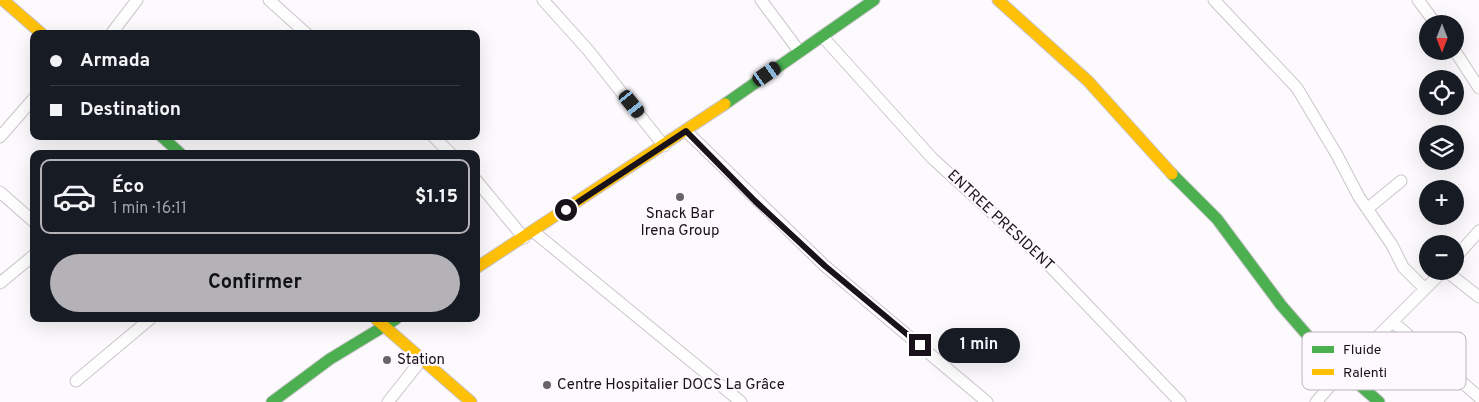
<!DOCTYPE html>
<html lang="fr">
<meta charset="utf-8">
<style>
body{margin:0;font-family:Overpass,sans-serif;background:#242831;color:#f1f3f6;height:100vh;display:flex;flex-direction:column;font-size:19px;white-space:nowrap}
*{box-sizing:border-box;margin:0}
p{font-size:16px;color:#9ea1a6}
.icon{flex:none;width:28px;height:28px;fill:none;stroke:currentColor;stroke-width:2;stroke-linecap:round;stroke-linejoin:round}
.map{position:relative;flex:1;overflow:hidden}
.sheet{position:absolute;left:30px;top:150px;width:450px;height:172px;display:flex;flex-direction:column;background:#171b24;border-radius:10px;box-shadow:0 5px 20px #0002}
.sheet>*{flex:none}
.banner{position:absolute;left:30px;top:30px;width:450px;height:110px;border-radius:10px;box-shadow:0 5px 20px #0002;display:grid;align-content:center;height:110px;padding:0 20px;background:#171b24}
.needle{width:32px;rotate:180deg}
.buttons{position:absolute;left:1419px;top:15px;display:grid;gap:10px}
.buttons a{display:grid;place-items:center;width:45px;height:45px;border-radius:50%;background:#171b24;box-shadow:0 5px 20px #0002;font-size:25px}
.end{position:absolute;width:22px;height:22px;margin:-11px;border:6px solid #1a121a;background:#fff;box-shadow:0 0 0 2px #fff}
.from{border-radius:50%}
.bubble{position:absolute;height:35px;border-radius:18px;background:#171b24;box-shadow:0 5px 20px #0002;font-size:16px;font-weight:700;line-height:35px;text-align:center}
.car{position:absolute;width:15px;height:30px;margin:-15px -8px;border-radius:6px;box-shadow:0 0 4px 1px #0007;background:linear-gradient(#222 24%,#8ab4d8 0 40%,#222 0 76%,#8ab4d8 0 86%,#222 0)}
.banner b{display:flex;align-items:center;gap:18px;height:48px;font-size:19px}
.banner b+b{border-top:1px solid #363941}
.banner i{width:12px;height:12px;background:#f1f3f6}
ul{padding:9px 0 0;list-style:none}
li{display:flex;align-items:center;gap:15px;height:75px;margin:0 10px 8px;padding:0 10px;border:2px solid transparent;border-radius:10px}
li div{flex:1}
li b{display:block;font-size:19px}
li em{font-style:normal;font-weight:700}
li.selected{border-color:#b4b2b7}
li>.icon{width:45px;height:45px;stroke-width:1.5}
.cta{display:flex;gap:10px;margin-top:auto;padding:10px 20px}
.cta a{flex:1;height:58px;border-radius:30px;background:#b4b2b7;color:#111;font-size:20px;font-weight:700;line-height:58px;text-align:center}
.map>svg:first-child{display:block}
</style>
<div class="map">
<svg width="1479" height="402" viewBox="0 0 1479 402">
<rect width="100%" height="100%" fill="#fdfafd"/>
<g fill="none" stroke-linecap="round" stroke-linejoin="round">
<defs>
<path id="street" d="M 269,0 L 307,34
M 543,0 L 588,50 L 664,146
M 761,0 L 799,51
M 1214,0 L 1297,88 L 1337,155 L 1359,197 L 1392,245 L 1403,267 L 1425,289
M 1418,0 L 1436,24
M 111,34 L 137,0
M 822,36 L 932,158 L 1045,261 L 1180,402
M 1455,51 L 1479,88
M 686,131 L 825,266 L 987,402
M 433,136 L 451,154
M 0,137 L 34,98
M 476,180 L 524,238
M 0,192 L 34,222
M 1367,209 L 1401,181
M 534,232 L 741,402
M 1455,258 L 1479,231
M 1446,271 L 1479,297
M 0,283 L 34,255
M 1393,322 L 1479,397
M 76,381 L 150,319
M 388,402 L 422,359
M 1316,402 L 1343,371 L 1443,271"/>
<path id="fast" d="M 725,104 L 874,0
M 161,136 L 181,154
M 1172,174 L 1217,219 L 1281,305 L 1321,351 L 1379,402
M 272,402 L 330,359 L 396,319"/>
<path id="slow" d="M 3,0 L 42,34
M 998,0 L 1088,81 L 1172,174
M 476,268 L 725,104
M 376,319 L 471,402"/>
</defs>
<!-- street casing -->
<use href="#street" stroke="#cac5cb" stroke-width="13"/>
<!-- fast casing -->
<use href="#fast" stroke="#cac5cb" stroke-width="13"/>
<!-- slow casing -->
<use href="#slow" stroke="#cac5cb" stroke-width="13"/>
<!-- street -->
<use href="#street" stroke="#fffeff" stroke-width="11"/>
<!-- fast -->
<use href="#fast" stroke="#4caf50" stroke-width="11"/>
<!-- slow -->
<use href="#slow" stroke="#ffc107" stroke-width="11"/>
</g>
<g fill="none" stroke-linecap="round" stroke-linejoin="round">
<!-- route -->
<path stroke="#1a121a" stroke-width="6" d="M 566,210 L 686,131 L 755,201 L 825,266 L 920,345"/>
</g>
<!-- markers -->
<g fill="#696369" stroke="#fef9fe" stroke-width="2">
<circle cx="680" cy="197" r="5"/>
<circle cx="387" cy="360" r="5"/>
<circle cx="547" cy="385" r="5"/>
</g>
<g text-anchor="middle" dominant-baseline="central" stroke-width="4.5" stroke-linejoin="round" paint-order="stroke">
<!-- poi labels -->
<g font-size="15" fill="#1a121a" stroke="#fef9fe" text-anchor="start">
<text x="680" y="214" text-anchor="middle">Snack Bar<tspan x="680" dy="17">Irena Group</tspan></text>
<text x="397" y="360">Station</text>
<text x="557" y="385">Centre Hospitalier DOCS La Grâce</text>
</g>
<!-- street labels -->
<g font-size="15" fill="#1a121a" stroke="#fef9fe">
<text transform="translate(1000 221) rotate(43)">ENTREE PRESIDENT</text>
</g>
</g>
<!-- legend -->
<rect x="1302" y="332" width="164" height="58" rx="8" fill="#fef9fe" stroke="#bab4ba" stroke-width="1"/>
<rect x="1312" y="346" width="22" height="7" fill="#4caf50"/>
<rect x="1312" y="369" width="22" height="6" fill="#ffc107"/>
<g font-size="14" fill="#1a121a">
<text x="1343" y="354">Fluide</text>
<text x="1343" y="377">Ralenti</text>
</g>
</svg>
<div class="buttons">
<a><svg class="needle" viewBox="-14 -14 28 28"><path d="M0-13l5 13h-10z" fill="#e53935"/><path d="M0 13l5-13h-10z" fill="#9ea1a6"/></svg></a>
<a><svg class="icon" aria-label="locate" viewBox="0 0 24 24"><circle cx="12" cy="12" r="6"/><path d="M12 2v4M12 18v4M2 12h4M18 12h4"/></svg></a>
<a><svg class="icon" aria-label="layers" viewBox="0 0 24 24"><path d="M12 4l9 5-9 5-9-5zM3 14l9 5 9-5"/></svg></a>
<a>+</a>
<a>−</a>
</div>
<i class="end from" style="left:566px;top:210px"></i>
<i class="end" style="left:920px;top:345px"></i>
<div class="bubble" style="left:938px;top:328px;width:82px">1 min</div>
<i class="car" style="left:767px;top:74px;rotate:55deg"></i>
<i class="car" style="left:632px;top:104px;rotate:141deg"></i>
<div class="banner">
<b><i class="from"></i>Armada</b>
<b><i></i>Destination</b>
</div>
<section class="sheet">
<ul>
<li class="selected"><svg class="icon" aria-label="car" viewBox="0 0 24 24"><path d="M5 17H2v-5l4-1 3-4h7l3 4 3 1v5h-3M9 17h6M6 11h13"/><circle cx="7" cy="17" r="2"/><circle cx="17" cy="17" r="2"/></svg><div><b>Éco</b><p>1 min · 16:11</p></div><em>$1.15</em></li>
</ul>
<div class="cta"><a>Confirmer</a></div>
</section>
</div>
